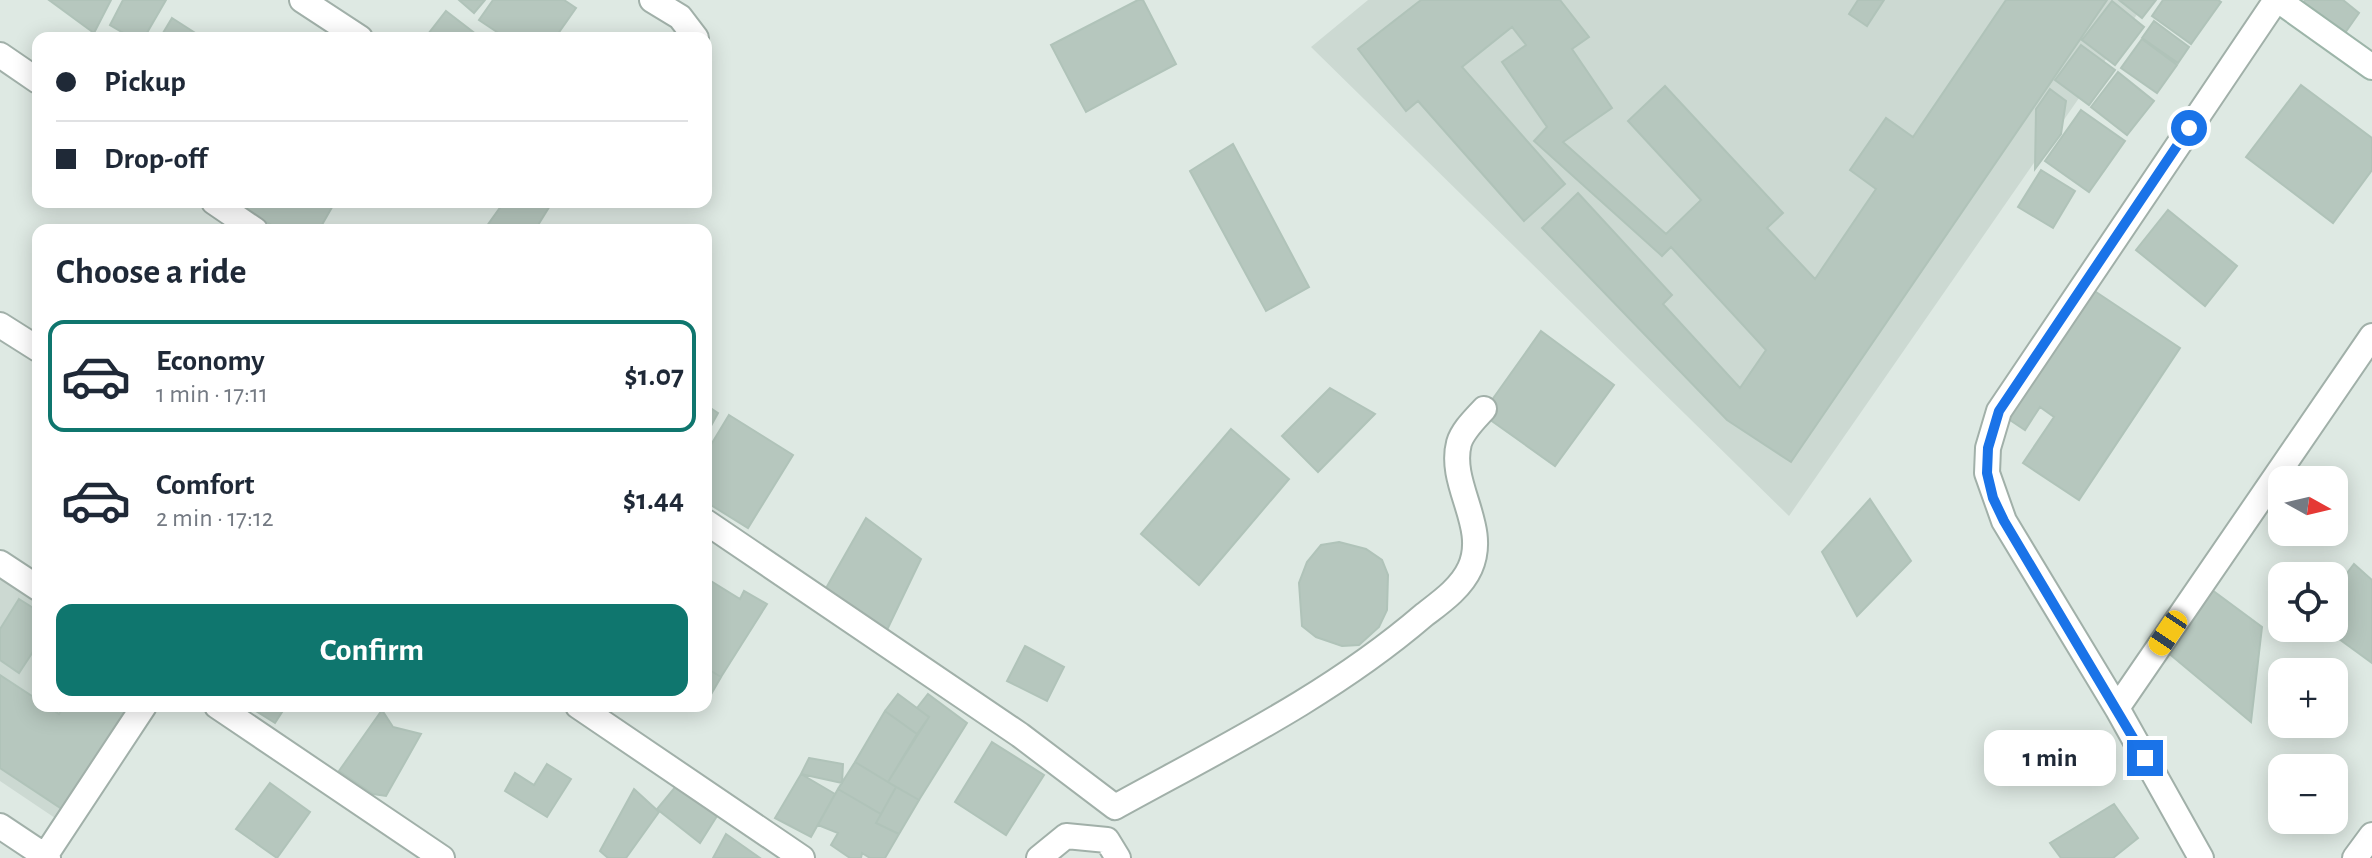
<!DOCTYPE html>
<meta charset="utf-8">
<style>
body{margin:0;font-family:"Alegreya Sans",sans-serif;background:#f2f2f3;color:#1f2937;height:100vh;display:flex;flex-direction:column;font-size:30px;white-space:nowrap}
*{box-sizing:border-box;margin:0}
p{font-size:26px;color:#747a83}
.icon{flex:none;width:44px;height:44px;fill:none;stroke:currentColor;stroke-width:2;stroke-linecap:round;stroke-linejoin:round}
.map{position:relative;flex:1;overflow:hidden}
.side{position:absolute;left:32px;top:224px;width:680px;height:488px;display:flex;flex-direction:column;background:#fff;border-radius:16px;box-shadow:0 4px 20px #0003}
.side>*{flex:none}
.banner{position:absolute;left:32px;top:32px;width:680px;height:176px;border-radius:16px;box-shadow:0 4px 20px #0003;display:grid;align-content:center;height:176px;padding:0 24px;background:#fff}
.needle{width:52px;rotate:98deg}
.buttons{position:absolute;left:2268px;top:466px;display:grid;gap:16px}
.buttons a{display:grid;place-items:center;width:80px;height:80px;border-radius:16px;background:#fff;box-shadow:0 4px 20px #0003;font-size:40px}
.end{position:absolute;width:36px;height:36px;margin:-18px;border:10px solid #1a73e8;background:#fff;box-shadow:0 0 0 4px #fff}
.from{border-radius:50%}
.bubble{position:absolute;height:56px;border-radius:16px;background:#fff;box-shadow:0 4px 20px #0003;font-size:26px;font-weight:600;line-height:56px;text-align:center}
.car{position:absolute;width:24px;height:48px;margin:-24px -12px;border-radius:10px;box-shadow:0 0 6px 2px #0007;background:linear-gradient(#f5c518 24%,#345 0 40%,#f5c518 0 76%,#345 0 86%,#f5c518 0)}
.banner b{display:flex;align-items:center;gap:28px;height:76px;font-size:30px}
.banner b+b{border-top:2px solid #e0e1e3}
.banner i{width:20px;height:20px;background:#1f2937}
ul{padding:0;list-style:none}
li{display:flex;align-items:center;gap:24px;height:112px;margin:0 16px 12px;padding:0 8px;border:4px solid transparent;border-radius:16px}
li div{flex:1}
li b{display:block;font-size:30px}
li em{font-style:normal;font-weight:600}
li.current{border-color:#0f766e}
li>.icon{width:72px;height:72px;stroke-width:1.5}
h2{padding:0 24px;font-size:36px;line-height:96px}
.button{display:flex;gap:16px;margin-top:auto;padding:16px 24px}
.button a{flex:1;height:92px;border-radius:16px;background:#0f766e;color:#fff;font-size:32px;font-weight:600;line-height:92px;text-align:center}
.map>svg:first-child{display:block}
</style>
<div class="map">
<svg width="2372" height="858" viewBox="0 0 2372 858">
<rect width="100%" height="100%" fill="#dee9e3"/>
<!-- built -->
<path fill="#ccd9d2" d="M 1368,0 L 2147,0 L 1789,516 L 1311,47 Z
M 0,576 L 38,600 L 38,706 L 136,706 L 58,820 L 0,781 Z"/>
<!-- building -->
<path fill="#b6c7be" stroke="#b0c3b9" stroke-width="2" d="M 49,0 L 111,0 L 94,33 Z
M 123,0 L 166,0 L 144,38 L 132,38 L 110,25 Z
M 459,0 L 485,0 L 474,13 Z
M 493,0 L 564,0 L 576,8 L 555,38 L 506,38 L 479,20 Z
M 1138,0 L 1143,0 L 1176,64 L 1086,112 L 1051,45 Z
M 1421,0 L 1560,0 L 1589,37 L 1572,49 L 1612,108 L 1563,142 L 1666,234 L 1701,200 L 1628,121 L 1665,86 L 1783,213 L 1767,228 L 1815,279 L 1876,189 L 1850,170 L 1886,118 L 1913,137 L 2006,0 L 2107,0 L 1791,462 L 1727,420 L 1542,228 L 1578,193 L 1672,295 L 1663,304 L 1740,388 L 1766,350 L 1671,247 L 1662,256 L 1534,141 L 1547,127 L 1502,62 L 1526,45 L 1512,27 L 1462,67 L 1565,184 L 1524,221 L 1418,101 L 1406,111 L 1358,49 Z
M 1858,0 L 1884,0 L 1867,26 L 1849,14 Z
M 2119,0 L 2156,0 L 2142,18 Z
M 2163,0 L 2218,0 L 2221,2 L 2191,44 L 2152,16 Z
M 2305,0 L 2343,0 L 2359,13 L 2340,40 L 2299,9 Z
M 2112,1 L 2144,27 L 2115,65 L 2082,40 Z
M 446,11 L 481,38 L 425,38 Z
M 172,18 L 203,38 L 160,38 Z
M 2154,21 L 2189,47 L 2178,63 L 2142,38 Z
M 2142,39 L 2177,65 L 2157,93 L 2121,68 Z
M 2081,45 L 2115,70 L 2089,105 L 2055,80 Z
M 2118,72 L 2154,101 L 2127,135 L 2091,107 Z
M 2301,85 L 2372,138 L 2372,170 L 2333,223 L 2246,157 Z
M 2050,89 L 2066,101 L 2061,134 L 2035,169 L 2036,109 Z
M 2081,110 L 2125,141 L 2089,192 L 2045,161 Z
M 1233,144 L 1309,287 L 1266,311 L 1190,171 Z
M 2041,170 L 2075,191 L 2053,228 L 2018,207 Z
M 250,202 L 335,202 L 319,230 L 281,230 L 246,211 Z
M 504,202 L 548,202 L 551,204 L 535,230 L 484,230 Z
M 2168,210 L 2237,266 L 2205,306 L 2136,250 Z
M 2090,288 L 2180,348 L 2079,500 L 2023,463 L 2054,417 L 2040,407 L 2025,430 L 2004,416 Z
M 1541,331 L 1614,385 L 1555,466 L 1482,414 Z
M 1330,388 L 1375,414 L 1318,472 L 1282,436 Z
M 706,405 L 718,413 L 706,435 Z
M 729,415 L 793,455 L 748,528 L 706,502 L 706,453 Z
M 1231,429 L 1289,479 L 1199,585 L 1141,534 Z
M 1870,499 L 1911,561 L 1857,616 L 1822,552 Z
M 866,518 L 921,559 L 886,632 L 825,590 Z
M 1339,542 L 1366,549 L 1382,560 L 1388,575 L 1387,610 L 1379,627 L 1359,645 L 1342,646 L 1316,637 L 1302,626 L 1299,583 L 1307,562 L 1321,545 Z
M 2354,564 L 2372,580 L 2372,663 L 2324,628 L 2334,628 L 2334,590 Z
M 706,578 L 740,599 L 744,591 L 767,604 L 721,677 L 706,668 Z
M 2208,587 L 2262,627 L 2251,722 L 2166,651 Z
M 19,599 L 38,611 L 38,644 L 19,673 L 0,660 L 0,629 Z
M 1025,646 L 1064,667 L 1047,701 L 1007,681 Z
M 706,668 L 721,677 L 706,703 Z
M 0,675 L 38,700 L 38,706 L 47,706 L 59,714 L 64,706 L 130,706 L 62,809 L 0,768 Z
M 898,694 L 929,717 L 917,734 L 885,711 Z
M 928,694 L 967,723 L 919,800 L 888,782 L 929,717 L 917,708 Z
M 248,706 L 286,706 L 275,723 Z
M 382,710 L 393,727 L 421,734 L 386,796 L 373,794 L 339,771 Z
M 885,711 L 917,734 L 888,782 L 855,762 Z
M 992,742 L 1044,775 L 1006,835 L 955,802 Z
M 809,758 L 843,764 L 842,783 L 801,774 Z
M 855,762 L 896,787 L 881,814 L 838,789 Z
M 547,764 L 571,779 L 547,817 L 505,791 L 515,773 L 534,785 Z
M 801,774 L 835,794 L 811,837 L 775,818 Z
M 270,783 L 310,812 L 277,858 L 236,829 Z
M 676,786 L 717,816 L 700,843 L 657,809 Z
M 896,787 L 919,800 L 899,834 L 876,823 Z
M 634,789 L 659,812 L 626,858 L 608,858 L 600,851 Z
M 838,789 L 881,814 L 876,823 L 899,834 L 885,858 L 870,858 L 862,853 L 861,858 L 850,858 L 831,845 L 838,833 L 818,825 Z
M 2114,804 L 2138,838 L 2113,858 L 2061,858 L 2050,843 Z
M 726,834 L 760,858 L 713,858 Z"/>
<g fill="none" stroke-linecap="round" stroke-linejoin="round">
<defs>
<path id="street" d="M 302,0 L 360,38
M 652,0 L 680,17 L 696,38
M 0,55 L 38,81
M 214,202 L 255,230
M 0,325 L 38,349
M 706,522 L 1020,735 L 1115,807 C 1222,748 1331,695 1424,615 C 1441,602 1461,588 1470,568 C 1489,526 1448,485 1459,443 C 1463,430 1475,419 1484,409
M 0,563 L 38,588
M 217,706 L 442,858
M 578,706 L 802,858
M 2117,708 L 2372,336
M 0,826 L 48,858
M 45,856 L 144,706
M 1039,858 L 1066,836 L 1107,840 L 1118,858
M 2201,858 L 2117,708 L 2004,521 L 1987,473 L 1988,448 L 1999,411 L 2276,0
M 2355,858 L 2372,835"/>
<path id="secondary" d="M 2278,0 L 2372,67"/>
</defs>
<!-- street casing -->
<use href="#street" stroke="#a1b0a9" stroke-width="28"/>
<!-- secondary casing -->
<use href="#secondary" stroke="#9db5a9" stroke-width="28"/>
<!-- street -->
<use href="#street" stroke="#fff" stroke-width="24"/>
<!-- secondary -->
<use href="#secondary" stroke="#fff" stroke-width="24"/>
</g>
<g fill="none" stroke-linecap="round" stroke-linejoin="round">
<!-- route -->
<path stroke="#1a73e8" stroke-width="10" d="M 2145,758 L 2004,521 L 1993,498 L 1987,473 L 1988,448 L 1999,411 L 2189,128"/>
</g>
</svg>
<div class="buttons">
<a><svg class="needle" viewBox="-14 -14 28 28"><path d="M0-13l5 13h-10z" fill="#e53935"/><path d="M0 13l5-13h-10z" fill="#747a83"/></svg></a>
<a><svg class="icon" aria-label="locate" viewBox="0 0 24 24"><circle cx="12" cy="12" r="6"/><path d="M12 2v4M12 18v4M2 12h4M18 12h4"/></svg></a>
<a>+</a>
<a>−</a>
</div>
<i class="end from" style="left:2189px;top:128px"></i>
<i class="end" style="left:2145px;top:758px"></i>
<div class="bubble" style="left:1984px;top:730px;width:132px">1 min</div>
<i class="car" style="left:2168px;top:633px;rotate:214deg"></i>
<div class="banner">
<b><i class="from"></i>Pickup</b>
<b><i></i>Drop-off</b>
</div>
<section class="side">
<h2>Choose a ride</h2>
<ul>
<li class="current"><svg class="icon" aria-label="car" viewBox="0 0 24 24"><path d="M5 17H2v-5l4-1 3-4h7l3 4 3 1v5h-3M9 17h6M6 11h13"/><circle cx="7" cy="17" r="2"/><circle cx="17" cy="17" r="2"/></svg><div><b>Economy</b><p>1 min · 17:11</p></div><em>$1.07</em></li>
<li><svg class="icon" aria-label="car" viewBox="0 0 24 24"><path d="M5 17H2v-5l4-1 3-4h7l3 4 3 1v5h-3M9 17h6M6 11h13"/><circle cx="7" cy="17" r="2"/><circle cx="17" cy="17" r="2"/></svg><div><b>Comfort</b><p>2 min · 17:12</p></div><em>$1.44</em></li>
</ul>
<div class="button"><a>Confirm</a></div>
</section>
</div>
